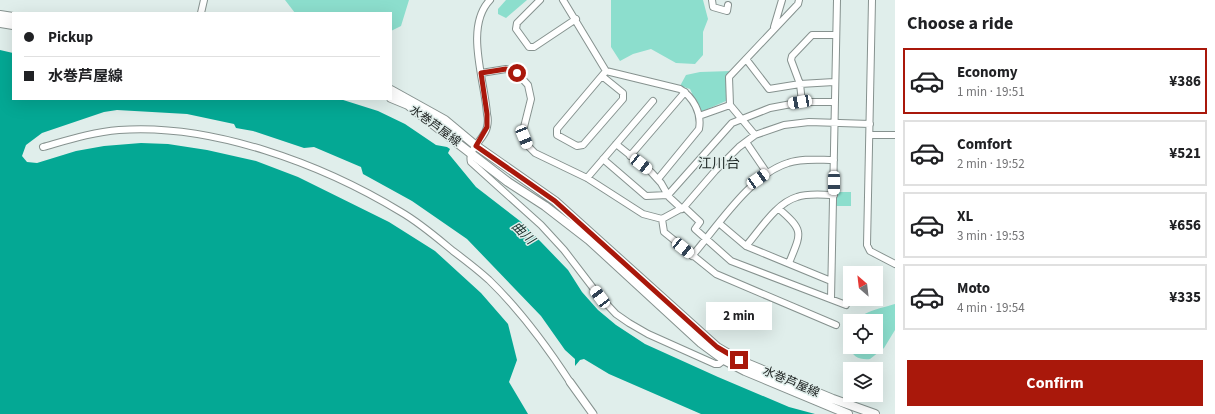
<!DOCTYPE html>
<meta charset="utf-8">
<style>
body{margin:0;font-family:"Source Sans 3","Noto Sans JP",sans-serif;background:#f6f6f6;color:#202124;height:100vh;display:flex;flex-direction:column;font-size:15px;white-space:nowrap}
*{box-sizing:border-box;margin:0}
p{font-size:13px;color:#757577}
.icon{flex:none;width:22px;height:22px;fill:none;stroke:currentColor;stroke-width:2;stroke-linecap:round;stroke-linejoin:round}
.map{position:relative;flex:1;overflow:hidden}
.details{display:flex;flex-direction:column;background:#fff;width:320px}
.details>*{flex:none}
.top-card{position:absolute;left:12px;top:12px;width:380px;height:88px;border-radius:0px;box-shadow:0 4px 16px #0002;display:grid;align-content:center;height:88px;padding:0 12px;background:#fff}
.needle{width:26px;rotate:332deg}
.buttons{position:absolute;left:843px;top:266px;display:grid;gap:8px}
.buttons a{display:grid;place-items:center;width:40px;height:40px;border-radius:0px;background:#fff;box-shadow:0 4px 16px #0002;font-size:20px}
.end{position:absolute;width:18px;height:18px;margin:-9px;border:5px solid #a9180b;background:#fff;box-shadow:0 0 0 2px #fff}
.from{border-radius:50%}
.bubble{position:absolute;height:28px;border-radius:0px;background:#fff;box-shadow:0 4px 16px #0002;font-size:13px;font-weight:700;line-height:28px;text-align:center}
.car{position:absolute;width:12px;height:24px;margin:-12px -6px;border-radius:5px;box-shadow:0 0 3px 1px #0007;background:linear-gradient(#fff 24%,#345 0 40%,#fff 0 76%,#345 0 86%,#fff 0)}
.top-card b{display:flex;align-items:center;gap:14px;height:38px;font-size:15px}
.top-card b+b{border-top:1px solid #e0e0e0}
.top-card i{width:10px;height:10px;background:#202124}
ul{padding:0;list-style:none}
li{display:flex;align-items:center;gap:12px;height:66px;margin:0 8px 6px;padding:0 4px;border:2px solid #e0e0e0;border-radius:0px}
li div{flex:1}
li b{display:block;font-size:15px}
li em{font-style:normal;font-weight:700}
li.on{border-color:#a9180b}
li>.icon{width:36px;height:36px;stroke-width:1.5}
h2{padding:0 12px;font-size:18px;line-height:48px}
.action{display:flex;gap:8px;margin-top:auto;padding:8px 12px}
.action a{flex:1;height:46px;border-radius:0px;background:#a9180b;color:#fff;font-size:16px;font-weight:700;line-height:46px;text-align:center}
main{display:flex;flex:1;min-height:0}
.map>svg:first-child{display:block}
</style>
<main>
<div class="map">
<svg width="895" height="414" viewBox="0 0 895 414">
<rect width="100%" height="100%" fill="#e0eeeb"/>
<!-- green -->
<path fill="#8cdecd" d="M 285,0 L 409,0 L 401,26 L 391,31 L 391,13 L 295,13 Z
M 506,0 L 527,0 L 506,18 L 498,14 L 498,9 Z
M 611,0 L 703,0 L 708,19 L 703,32 L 703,55 L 695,64 L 676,63 L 651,49 L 633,54 L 620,61 L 611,47 Z
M 731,71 L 727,76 L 726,101 L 703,111 L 700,111 L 690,89 L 680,86 L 686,75 L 700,72 Z
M 836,192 L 851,192 L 851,206 L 836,206 Z
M 895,304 L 895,330 L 884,348 L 870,359 C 860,360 852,357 850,347 L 876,347 L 876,321 L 856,321 C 861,312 885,307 895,304 Z"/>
<!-- water -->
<path fill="#04a894" d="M 0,50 L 13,53 L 13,99 L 340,99 L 378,111 L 405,124 L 436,145 L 447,147 L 450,149 L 448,153 L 476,187 L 520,221 L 541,242 L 568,270 L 582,292 L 598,310 L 616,325 L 645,344 L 718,377 L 789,407 L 815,414 L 701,414 L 609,374 L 584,359 L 580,360 L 575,366 L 575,359 L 565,350 L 541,316 L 467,239 L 412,201 L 363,174 L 361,167 L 314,147 L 304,148 L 253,131 L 236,128 L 234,124 L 187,114 L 117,110 L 104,112 L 42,133 L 26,145 L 22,156 L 27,162 L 37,163 L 76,151 L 104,146 L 141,143 L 168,144 L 207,150 L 256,161 L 298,177 L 389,222 L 435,251 L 481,293 L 508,324 L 517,360 L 509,382 L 528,414 L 0,414 Z"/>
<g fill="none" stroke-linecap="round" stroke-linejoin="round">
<defs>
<path id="minor" d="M 490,0 C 464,27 485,81 487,114 C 488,118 488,123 487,127 C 485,139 467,149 471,162 L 541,225 L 564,250 L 600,297 L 616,314 L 629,323 L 648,334 L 715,364 L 719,364 L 724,360
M 540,0 L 517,23 L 516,29 L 529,47 L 534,47 L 576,19
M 563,0 L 606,71 L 680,89 C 693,97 702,113 699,129 L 658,179
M 712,0 L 713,7 L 727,11 L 728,5
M 872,0 L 867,245 L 870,251 L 895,264
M 201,13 L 204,0
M 774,27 L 782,0
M 746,59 L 769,89 L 800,84 L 834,82
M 481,73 L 506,69 L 517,73 L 528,85 L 531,99 L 523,131 L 528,146 L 535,153 L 587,178 L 643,214 L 662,219 L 684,207 L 715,171 L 739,147 L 755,135 L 784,125 L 809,122 L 870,124
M 602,76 L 623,93 L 623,99 L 583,145 L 577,146 L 557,135 L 557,129 L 606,71
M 802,102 L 800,84 L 791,60 L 792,56 L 812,35 L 835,35
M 699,116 L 730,105
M 755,135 L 730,105 L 729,77 L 798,4 L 799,0
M 870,135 L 895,135
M 746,142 L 767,173
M 616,144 L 651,172 L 661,183 L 669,197 L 682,209
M 43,147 C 68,140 93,132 119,130 C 212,123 322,164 401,212 C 420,223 436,237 453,251 C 465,260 478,270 489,280 C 521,311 546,345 570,382
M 630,156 L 685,92
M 603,159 L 646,196 L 668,195 L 732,123 L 770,108 L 802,102 L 834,102
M 587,178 L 653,101
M 684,207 L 700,222 L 695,229 L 731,261 L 846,305
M 779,209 C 805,231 801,233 789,263
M 662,219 L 664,232 L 716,274 L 836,325
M 720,224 L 746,246 L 831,281
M 746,246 C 760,230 776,203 797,197 C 808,193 822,195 834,195
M 692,256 C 717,227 751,174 788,163 C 802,158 819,160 834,160
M 831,299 L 837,0"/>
<path id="tertiary" d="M 570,382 L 593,414"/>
<path id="secondary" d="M 0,15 L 13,17
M 0,23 L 13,25
M 391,90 L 445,120 L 475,145 L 555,201 L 717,347 L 739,360 L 833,399 L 875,414
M 391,98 L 408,105 L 508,182 L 545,206 L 589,240 L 701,343 L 724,360 L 745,371 L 848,414"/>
</defs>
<!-- minor casing -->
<use href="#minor" stroke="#86928f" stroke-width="8"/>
<!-- tertiary casing -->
<use href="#tertiary" stroke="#86928f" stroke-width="9"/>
<!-- secondary casing -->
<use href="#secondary" stroke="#86928f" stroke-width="10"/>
<!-- minor -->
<use href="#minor" stroke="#fff" stroke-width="6"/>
<!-- tertiary -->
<use href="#tertiary" stroke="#fff" stroke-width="7"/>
<!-- secondary -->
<use href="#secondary" stroke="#fff" stroke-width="8"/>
</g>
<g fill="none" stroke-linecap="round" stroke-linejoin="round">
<!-- route -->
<path stroke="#a9180b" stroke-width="5" d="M 517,73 L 506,69 L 481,73 L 487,114 L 487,127 L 476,146 L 555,201 L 717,347 L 739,360"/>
</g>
<g text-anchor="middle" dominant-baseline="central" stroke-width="3" stroke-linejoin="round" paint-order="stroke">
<!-- street labels -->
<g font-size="12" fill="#202524" stroke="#e0eeeb">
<text transform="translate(435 126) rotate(36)">水巻芦屋線</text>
<text transform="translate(791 382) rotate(23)">水巻芦屋線</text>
</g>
<!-- water labels -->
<g font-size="13" font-style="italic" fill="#1b312d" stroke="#e0eeeb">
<text transform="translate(523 233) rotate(45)">曲川</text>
</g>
<!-- quarter labels -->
<g font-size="14" fill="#242e2c" stroke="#e0eeeb">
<text x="719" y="164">江川台</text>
</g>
</g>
</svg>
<div class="buttons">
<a><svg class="needle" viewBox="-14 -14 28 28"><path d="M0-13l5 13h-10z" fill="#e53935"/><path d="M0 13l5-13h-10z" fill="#757577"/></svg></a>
<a><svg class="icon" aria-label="locate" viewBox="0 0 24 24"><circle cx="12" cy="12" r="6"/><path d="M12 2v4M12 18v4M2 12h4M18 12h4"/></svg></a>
<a><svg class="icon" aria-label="layers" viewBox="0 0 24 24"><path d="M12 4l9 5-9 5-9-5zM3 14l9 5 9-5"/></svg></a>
</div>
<i class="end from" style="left:517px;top:73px"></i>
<i class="end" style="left:739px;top:360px"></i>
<div class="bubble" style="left:706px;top:302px;width:66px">2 min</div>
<i class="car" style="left:800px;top:102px;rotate:260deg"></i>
<i class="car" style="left:524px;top:137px;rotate:158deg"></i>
<i class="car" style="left:641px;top:164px;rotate:128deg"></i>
<i class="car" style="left:758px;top:179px;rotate:56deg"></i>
<i class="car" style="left:834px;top:183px;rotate:180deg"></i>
<i class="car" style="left:683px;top:248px;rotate:129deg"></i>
<i class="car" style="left:600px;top:297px;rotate:323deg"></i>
<div class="top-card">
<b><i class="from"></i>Pickup</b>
<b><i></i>水巻芦屋線</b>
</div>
</div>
<section class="details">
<h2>Choose a ride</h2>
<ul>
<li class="on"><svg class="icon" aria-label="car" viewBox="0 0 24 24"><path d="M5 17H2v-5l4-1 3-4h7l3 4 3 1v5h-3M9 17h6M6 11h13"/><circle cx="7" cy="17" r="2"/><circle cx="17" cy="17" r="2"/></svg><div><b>Economy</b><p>1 min · 19:51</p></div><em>¥386</em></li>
<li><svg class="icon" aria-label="car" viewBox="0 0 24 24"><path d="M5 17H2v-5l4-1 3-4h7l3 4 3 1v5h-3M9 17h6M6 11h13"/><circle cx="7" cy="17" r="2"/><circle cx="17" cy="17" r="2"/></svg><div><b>Comfort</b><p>2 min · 19:52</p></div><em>¥521</em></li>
<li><svg class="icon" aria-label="car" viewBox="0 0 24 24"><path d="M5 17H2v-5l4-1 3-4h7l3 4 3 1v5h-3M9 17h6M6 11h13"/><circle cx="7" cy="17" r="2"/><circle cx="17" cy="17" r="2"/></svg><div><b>XL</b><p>3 min · 19:53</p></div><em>¥656</em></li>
<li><svg class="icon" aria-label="car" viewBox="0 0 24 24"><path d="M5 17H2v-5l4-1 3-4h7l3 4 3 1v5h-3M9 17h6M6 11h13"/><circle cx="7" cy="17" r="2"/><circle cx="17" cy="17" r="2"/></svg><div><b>Moto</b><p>4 min · 19:54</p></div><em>¥335</em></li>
</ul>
<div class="action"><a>Confirm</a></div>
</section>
</main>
